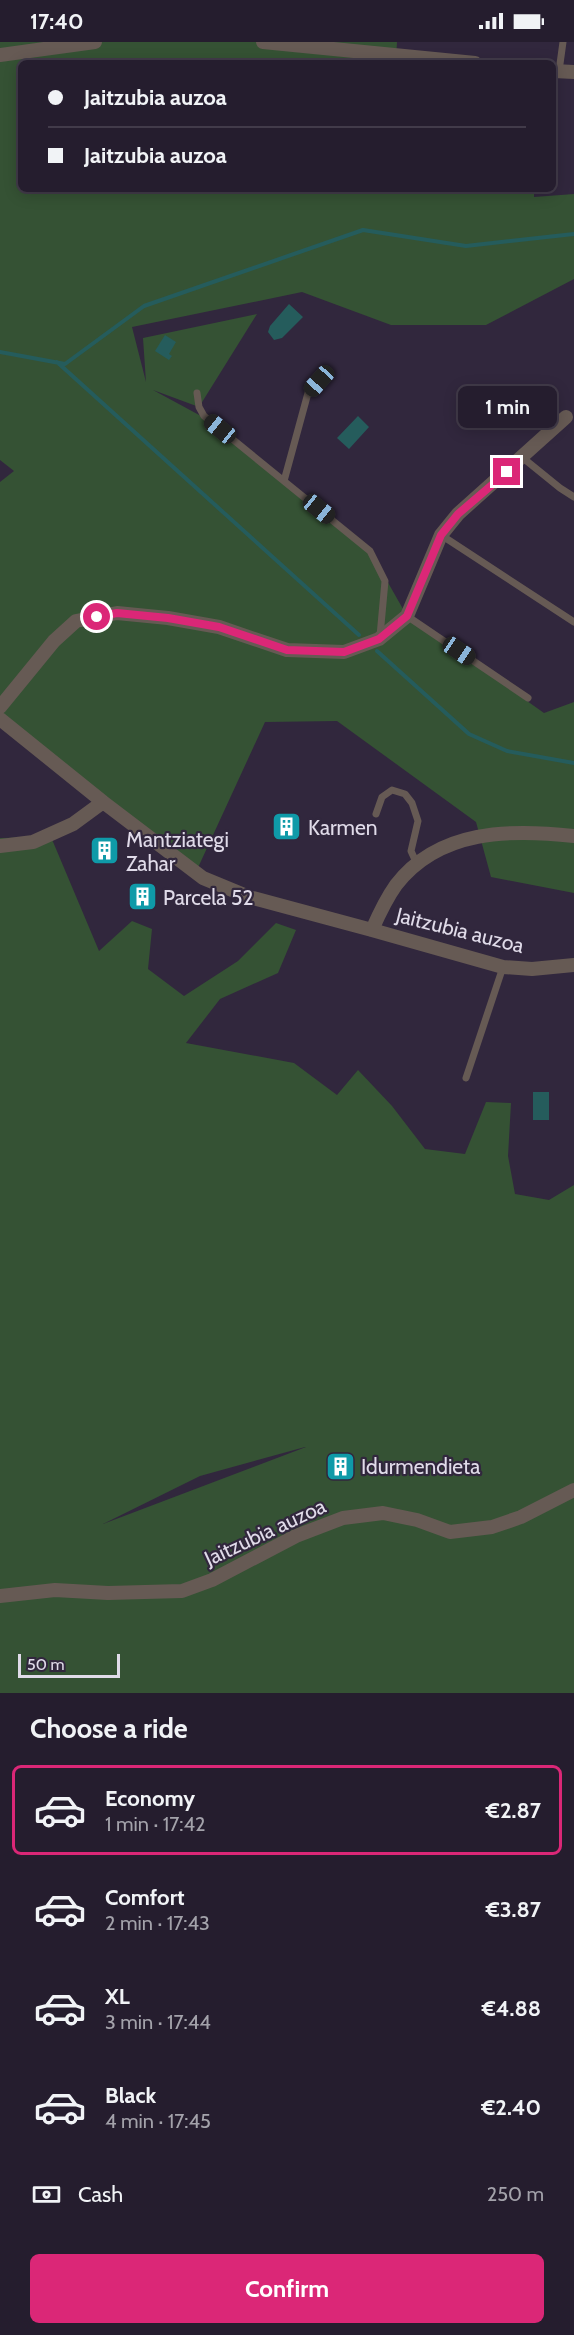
<!DOCTYPE html>
<meta charset="utf-8">
<style>
body{margin:0;font-family:Cabin,sans-serif;background:#312a3a;color:#f1f3f6;height:100vh;display:flex;flex-direction:column;font-size:22px;white-space:nowrap}
*{box-sizing:border-box;margin:0}
p{font-size:20px;color:#a3a2aa}
.icon{flex:none;width:33px;height:33px;fill:none;stroke:currentColor;stroke-width:2;stroke-linecap:round;stroke-linejoin:round}
.map{position:relative;height:1651px;overflow:hidden}
.side{display:flex;flex-direction:column;background:#251d2e;flex:1}
.side>*{flex:none}
.hud{position:absolute;left:18px;top:18px;width:538px;height:132px;border-radius:9px;box-shadow:0 3px 15px #0003,0 0 0 2px #423b4a;display:grid;align-content:center;height:132px;padding:0 30px;background:#251d2e}
.scale{position:absolute;left:18px;bottom:15px;width:102px;box-sizing:border-box;padding-left:6px;border:3px solid #e0dbe9;border-top:0;font-size:16px;line-height:21px;white-space:nowrap;color:#e0dbe9;-webkit-text-stroke:4px #31273d;paint-order:stroke}
.end{position:absolute;width:27px;height:27px;margin:-14px;border:8px solid #db2777;background:#fff;box-shadow:0 0 0 3px #fff}
.from{border-radius:50%}
.bubble{position:absolute;height:42px;border-radius:9px;background:#251d2e;box-shadow:0 3px 15px #0003,0 0 0 2px #423b4a;font-size:20px;font-weight:700;line-height:42px;text-align:center}
.car{position:absolute;width:18px;height:36px;margin:-18px -9px;border-radius:8px;box-shadow:0 0 4px 2px #0007;background:linear-gradient(#222 24%,#8ab4d8 0 40%,#222 0 76%,#8ab4d8 0 86%,#222 0)}
.hud b{display:flex;align-items:center;gap:21px;height:57px;font-size:22px}
.hud b+b{border-top:2px solid #423b4a}
.hud i{width:15px;height:15px;background:#f1f3f6}
ul{padding:0;list-style:none}
li{display:flex;align-items:center;gap:18px;height:90px;margin:0 12px 9px;padding:0 18px;border:3px solid transparent;border-radius:9px}
li div{flex:1}
li b{display:block;font-size:22px}
li em{font-style:normal;font-weight:700}
li.selected{border-color:#db2777}
li>.icon{width:54px;height:54px;stroke-width:1.5}
h2{padding:0 30px;font-size:27px;line-height:72px}
.pay{display:flex;align-items:center;gap:15px;height:66px;padding:0 30px;font-size:22px}
.pay p{margin-inline-start:auto}
.cta{display:flex;gap:12px;margin-top:auto;padding:12px 30px}
.cta a{flex:1;height:69px;border-radius:9px;background:#db2777;color:#fff;font-size:24px;font-weight:700;line-height:69px;text-align:center}
.status{display:flex;justify-content:space-between;align-items:center;height:42px;padding:0 30px;background:#251d2e;direction:ltr}
.status svg{height:16px;fill:currentColor}
.map>svg:first-child{display:block}
</style>
<div class="status"><b>17:40</b><svg viewBox="0 0 49 12"><path d="M0 12V9h3v3zM5 12V6h3v6zM10 12V3h3v9zM15 12V0h3v12zM26 1h20v11H26zM47 4h2v5h-2z"/></svg></div>
<div class="map">
<svg width="574" height="1651" viewBox="0 0 574 1651">
<rect width="100%" height="100%" fill="#31273d"/>
<!-- green -->
<path fill="#355234" fill-rule="evenodd" d="M 0,0 L 397,0 L 396,17 L 420,21 L 21,21 L 21,147 L 534,147 L 534,155 L 574,152 L 574,237 L 486,283 L 391,283 L 302,250 L 132,285 L 146,340 L 143,296 L 257,272 L 199,365 L 153,348 L 201,374 L 370,509 L 407,574 L 544,671 L 574,660 L 574,851 L 491,835 L 476,780 L 337,679 L 265,680 L 196,830 L 0,679 L 0,440 L 14,429 L 0,418 Z
M 51,795 L 99,909 L 132,879 L 152,887 L 148,927 L 184,954 L 238,919 L 276,881 L 296,888 L 278,931 L 220,957 L 186,1001 L 294,1021 L 337,1053 L 358,1028 L 392,1064 L 425,1107 L 465,1112 L 486,1060 L 511,1061 L 508,1114 L 515,1152 L 549,1158 L 574,1143 L 574,1651 L 0,1651 L 0,796 ZM 305,1405 L 306,1405 L 103,1482 L 200,1434 Z"/>
<!-- water -->
<path fill="#255c5c" d="M 289,262 L 303,275 L 282,296 L 274,298 L 268,290 L 270,284 Z
M 165,293 L 176,300 L 169,312 L 172,314 L 169,318 L 155,309 Z
M 358,374 L 369,385 L 349,407 L 337,396 Z
M 533,1050 L 549,1050 L 549,1078 L 533,1078 Z"/>
<g fill="none" stroke-linecap="round" stroke-linejoin="round">
<!-- stream -->
<path stroke="#255c5c" stroke-width="4" d="M 0,310 L 65,322 L 144,264 L 363,188 L 466,204 L 574,192
M 57,320 L 359,593
M 377,609 L 469,692 L 507,709 L 574,721"/>
<!-- lane -->
<path stroke="#665a54" stroke-width="7" d="M 559,29 L 563,0
M 197,351 L 199,365 L 204,374 L 370,509 L 385,539 L 380,594
M 523,416 L 560,446 L 574,455
M 284,439 L 308,351 L 319,339
M 441,493 L 574,580
M 407,574 L 528,656
M 376,772 L 382,755 L 392,748 L 405,752 L 412,761 L 418,779 L 411,809 L 417,822
M 466,1036 L 503,925"/>
<!-- street -->
<path stroke="#665a54" stroke-width="14" d="M 263,0 L 475,21
M 0,13 L 95,0
M 554,29 L 574,30
M 0,665 L 54,599 L 76,579 L 117,571 L 168,576 L 219,585 L 287,608 L 344,610 L 379,597 L 407,574 L 441,493 L 458,472 L 566,375
M 0,677 L 103,760 L 203,836 L 249,855 L 372,888
M 574,794 C 511,787 439,787 396,843 C 386,857 379,872 372,888 L 503,925 L 532,927 L 574,923
M 0,804 L 33,800 L 73,782 L 103,760
M 0,1554 L 55,1548 L 108,1551 L 182,1549 L 212,1538 L 296,1494 L 343,1476 L 383,1471 L 417,1478 L 450,1490 L 492,1485 L 521,1475 L 574,1448"/>
</g>
<g fill="none" stroke-linecap="round" stroke-linejoin="round">
<!-- route -->
<path stroke="#db2777" stroke-width="8" d="M 97,575 L 117,571 L 168,576 L 219,585 L 287,608 L 344,610 L 379,597 L 407,574 L 441,493 L 458,472 L 507,430"/>
</g>
<!-- icons -->
<defs>
<symbol id="building-square" viewBox="-11 -11 22 22"><rect x="-9" y="-9" width="18" height="18" rx="4" fill="#0f9aa8" stroke="#31273d"/><path d="M-4-6H4V6H1V3H-1V6H-4ZM-2.5-4.3h1.7v1.8h-1.7ZM.8-4.3h1.7v1.8H.8ZM-2.5-1h1.7V.8h-1.7ZM.8-1h1.7V.8H.8Z" fill="#fff"/></symbol>
</defs>
<g fill-rule="evenodd">
<use href="#building-square" x="270" y="768" width="33" height="33"/>
<use href="#building-square" x="88" y="792" width="33" height="33"/>
<use href="#building-square" x="126" y="838" width="33" height="33"/>
<use href="#building-square" x="324" y="1408" width="33" height="33"/>
</g>
<g text-anchor="middle" dominant-baseline="central" stroke-width="4.5" stroke-linejoin="round" paint-order="stroke">
<!-- poi labels -->
<g font-size="21" fill="#e0dbe9" stroke="#31273d" text-anchor="start">
<text x="308" y="785">Karmen</text>
<text x="126" y="797">Mantziategi<tspan x="126" dy="24">Zahar</tspan></text>
<text x="163" y="855">Parcela 52</text>
<text x="361" y="1424">Idurmendieta</text>
</g>
<!-- street labels -->
<g font-size="21" fill="#e0dbe9" stroke="#31273d">
<text transform="translate(460 888) rotate(14)">Jaitzubia auzoa</text>
<text transform="translate(265 1490) rotate(-25)">Jaitzubia auzoa</text>
</g>
</g>
</svg>
<div class="scale">50 m</div>
<i class="end from" style="left:97px;top:575px"></i>
<i class="end" style="left:507px;top:430px"></i>
<div class="bubble" style="left:458px;top:344px;width:99px">1 min</div>
<i class="car" style="left:319px;top:339px;rotate:222deg"></i>
<i class="car" style="left:220px;top:387px;rotate:309deg"></i>
<i class="car" style="left:319px;top:467px;rotate:129deg"></i>
<i class="car" style="left:459px;top:609px;rotate:124deg"></i>
<div class="hud">
<b><i class="from"></i>Jaitzubia auzoa</b>
<b><i></i>Jaitzubia auzoa</b>
</div>
</div>
<section class="side">
<h2>Choose a ride</h2>
<ul>
<li class="selected"><svg class="icon" aria-label="car" viewBox="0 0 24 24"><path d="M5 17H2v-5l4-1 3-4h7l3 4 3 1v5h-3M9 17h6M6 11h13"/><circle cx="7" cy="17" r="2"/><circle cx="17" cy="17" r="2"/></svg><div><b>Economy</b><p>1 min · 17:42</p></div><em>€2.87</em></li>
<li><svg class="icon" aria-label="car" viewBox="0 0 24 24"><path d="M5 17H2v-5l4-1 3-4h7l3 4 3 1v5h-3M9 17h6M6 11h13"/><circle cx="7" cy="17" r="2"/><circle cx="17" cy="17" r="2"/></svg><div><b>Comfort</b><p>2 min · 17:43</p></div><em>€3.87</em></li>
<li><svg class="icon" aria-label="car" viewBox="0 0 24 24"><path d="M5 17H2v-5l4-1 3-4h7l3 4 3 1v5h-3M9 17h6M6 11h13"/><circle cx="7" cy="17" r="2"/><circle cx="17" cy="17" r="2"/></svg><div><b>XL</b><p>3 min · 17:44</p></div><em>€4.88</em></li>
<li><svg class="icon" aria-label="car" viewBox="0 0 24 24"><path d="M5 17H2v-5l4-1 3-4h7l3 4 3 1v5h-3M9 17h6M6 11h13"/><circle cx="7" cy="17" r="2"/><circle cx="17" cy="17" r="2"/></svg><div><b>Black</b><p>4 min · 17:45</p></div><em>€2.40</em></li>
</ul>
<div class="pay"><svg class="icon" aria-label="cash" viewBox="0 0 24 24"><path d="M3 7h18v10H3z"/><circle cx="12" cy="12" r="2"/></svg>Cash<p>250 m</p></div>
<div class="cta"><a>Confirm</a></div>
</section>
